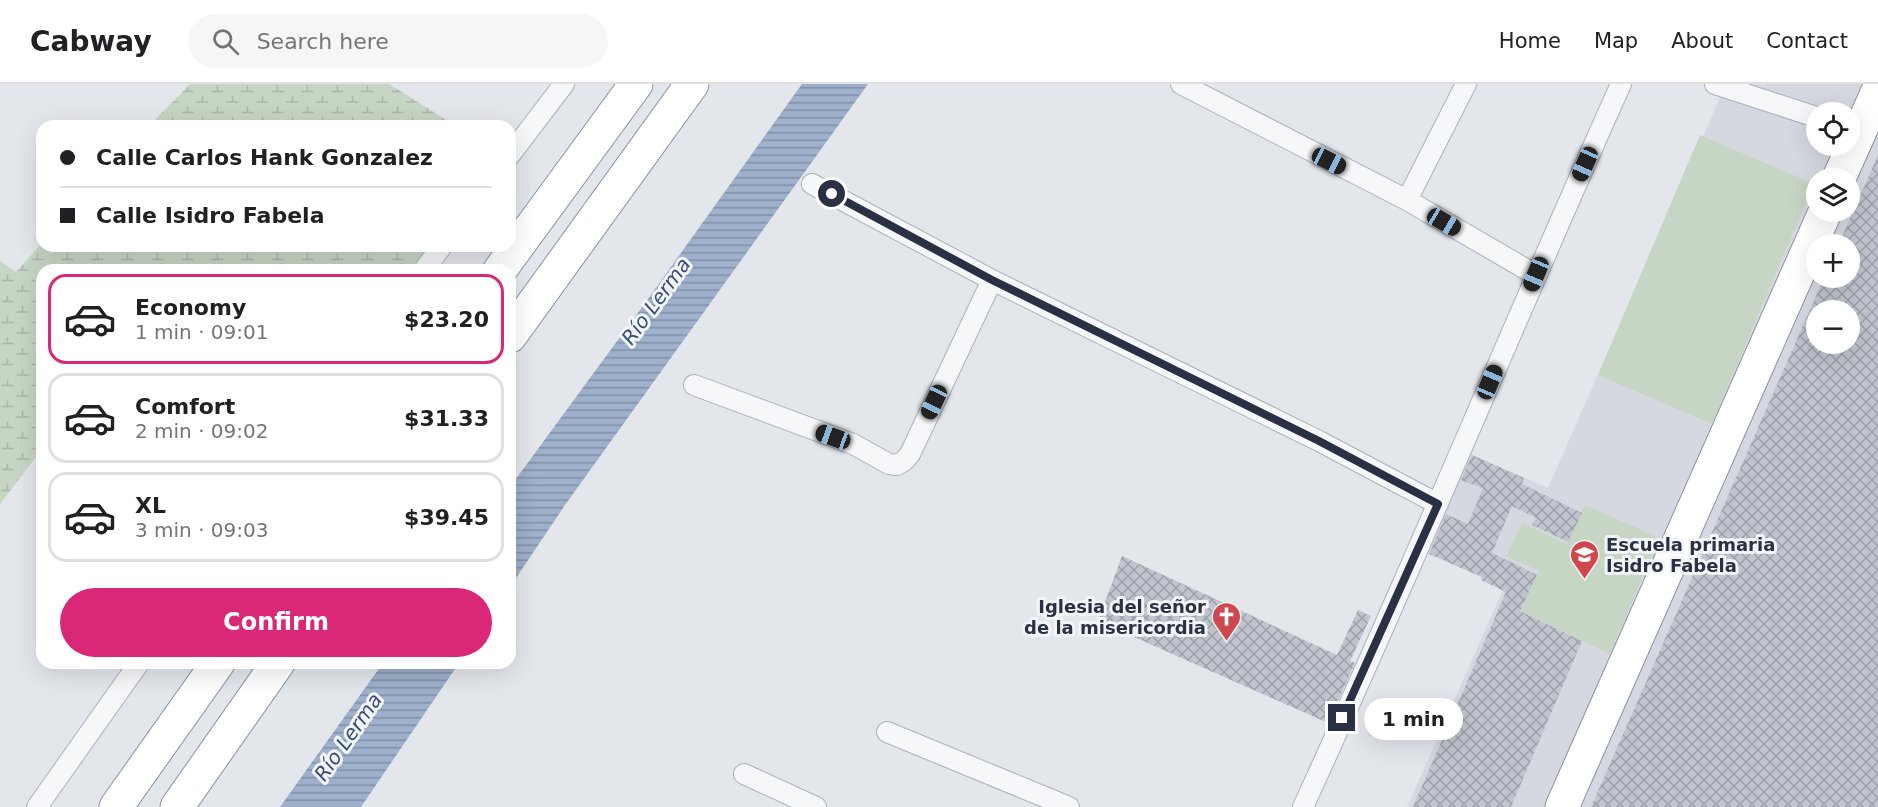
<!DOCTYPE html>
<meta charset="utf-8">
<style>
body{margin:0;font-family:"DejaVu Sans",sans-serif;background:#f6f6f6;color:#202124;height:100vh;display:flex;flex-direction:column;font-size:22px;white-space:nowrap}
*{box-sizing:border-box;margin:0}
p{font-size:20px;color:#757577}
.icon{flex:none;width:33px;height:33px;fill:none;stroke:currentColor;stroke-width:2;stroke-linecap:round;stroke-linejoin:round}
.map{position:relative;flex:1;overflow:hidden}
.side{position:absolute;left:36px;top:180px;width:480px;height:405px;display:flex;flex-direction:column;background:#fff;border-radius:18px;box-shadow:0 6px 24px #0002}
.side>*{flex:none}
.guide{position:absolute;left:36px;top:36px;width:480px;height:132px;border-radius:18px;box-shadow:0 6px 24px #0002;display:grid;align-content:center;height:132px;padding:0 24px;background:#fff}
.buttons{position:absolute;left:1806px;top:18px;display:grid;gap:12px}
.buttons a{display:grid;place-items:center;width:54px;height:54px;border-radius:50%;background:#fff;box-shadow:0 6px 24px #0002;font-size:30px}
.end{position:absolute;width:27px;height:27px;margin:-14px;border:8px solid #2a3144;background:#fff;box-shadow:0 0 0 3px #fff}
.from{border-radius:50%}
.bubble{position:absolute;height:42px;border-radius:21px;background:#fff;box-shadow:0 6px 24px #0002;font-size:20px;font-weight:600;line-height:42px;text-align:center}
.car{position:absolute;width:18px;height:36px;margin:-18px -9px;border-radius:8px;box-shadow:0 0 4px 2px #0007;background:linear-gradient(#222 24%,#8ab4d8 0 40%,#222 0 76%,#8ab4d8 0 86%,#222 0)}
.guide b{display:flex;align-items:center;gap:21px;height:57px;font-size:22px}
.guide b+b{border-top:2px solid #e0e0e0}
.guide i{width:15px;height:15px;background:#202124}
ul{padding:10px 0 0;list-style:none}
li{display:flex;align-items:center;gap:18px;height:90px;margin:0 12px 9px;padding:0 12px;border:3px solid #e0e0e0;border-radius:18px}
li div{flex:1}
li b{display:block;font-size:22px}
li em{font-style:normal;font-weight:600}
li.selected{border-color:#db2777}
li>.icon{width:54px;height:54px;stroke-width:1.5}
.action{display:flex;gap:12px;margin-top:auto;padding:12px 24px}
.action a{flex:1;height:69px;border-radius:36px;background:#db2777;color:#fff;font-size:24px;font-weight:600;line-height:69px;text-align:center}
header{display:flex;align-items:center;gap:36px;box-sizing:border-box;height:84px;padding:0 30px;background:#fff;border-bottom:2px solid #e0e0e0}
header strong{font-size:28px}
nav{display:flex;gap:33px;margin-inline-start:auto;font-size:21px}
.search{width:420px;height:54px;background:#f6f6f6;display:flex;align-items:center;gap:15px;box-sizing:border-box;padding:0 21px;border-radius:33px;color:#757577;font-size:22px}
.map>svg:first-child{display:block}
</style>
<header>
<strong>Cabway</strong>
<div class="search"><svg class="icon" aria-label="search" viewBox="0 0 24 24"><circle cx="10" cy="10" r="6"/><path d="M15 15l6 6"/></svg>Search here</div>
<nav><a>Home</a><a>Map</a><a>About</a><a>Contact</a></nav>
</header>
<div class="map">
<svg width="1878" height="723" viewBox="0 0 1878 723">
<defs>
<pattern id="wetland-marsh" width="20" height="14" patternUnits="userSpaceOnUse" patternTransform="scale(1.5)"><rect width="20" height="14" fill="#c7d5c4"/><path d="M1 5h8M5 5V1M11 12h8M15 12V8" fill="none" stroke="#abb7aa"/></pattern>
<pattern id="water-rules" width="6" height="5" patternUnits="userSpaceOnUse" patternTransform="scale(1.5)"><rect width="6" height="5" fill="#9eb0cb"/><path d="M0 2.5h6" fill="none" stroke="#8190a6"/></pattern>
<pattern id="building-cross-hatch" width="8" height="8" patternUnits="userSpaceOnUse" patternTransform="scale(1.5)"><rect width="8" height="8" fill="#c0c4ce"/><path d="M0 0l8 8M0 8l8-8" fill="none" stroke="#9ca0a9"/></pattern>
</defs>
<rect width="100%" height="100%" fill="#e3e6eb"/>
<!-- built -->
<path fill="#d5d8e0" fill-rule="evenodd" d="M 1726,0 L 1878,0 L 1878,723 L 1407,723 L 1503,506 L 1481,496 L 1482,493 L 1428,469 L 1470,370 L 1548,404 ZM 1816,28 L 1850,28 L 1850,62 L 1816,62 ZM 1816,94 L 1850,94 L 1850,128 L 1816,128 ZM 1816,160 L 1850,160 L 1850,194 L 1816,194 ZM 1816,226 L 1850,226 L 1850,260 L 1816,260 Z"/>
<!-- wetland -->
<path fill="url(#wetland-marsh)" d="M 190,0 L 389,0 L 456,42 L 149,42 Z
M 42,159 L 42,162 L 432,162 L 414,186 L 42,186 L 42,365 L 0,420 L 0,177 L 16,188 Z"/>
<!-- green -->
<path fill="#c7d5c4" d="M 1700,51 L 1814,100 L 1712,340 L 1598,291 Z
M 1585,421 L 1659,454 L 1610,570 L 1521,527 L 1539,487 L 1506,472 L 1522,439 L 1567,460 Z"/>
<!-- water -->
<path fill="url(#water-rules)" d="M 802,0 L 868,0 L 565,421 L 510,503 L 510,403 L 648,215 Z
M 383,579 L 459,579 L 361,723 L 280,723 Z"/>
<!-- building -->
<path fill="url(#building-cross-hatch)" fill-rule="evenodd" d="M 1878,71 L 1878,723 L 1591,723 L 1824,194 L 1850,194 L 1850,160 L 1839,160 ZM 1816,226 L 1850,226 L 1850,260 L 1816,260 Z
M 1472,371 L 1524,394 L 1522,400 L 1582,429 L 1568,458 L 1532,441 L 1536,434 L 1512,422 L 1492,469 L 1537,491 L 1520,527 L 1582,557 L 1511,723 L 1413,723 L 1506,508 L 1481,496 L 1482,493 L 1429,470 L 1446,430 L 1468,440 L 1483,404 L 1461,396 Z
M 1122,472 L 1337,571 L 1358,526 L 1371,532 L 1350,577 L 1355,579 L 1328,639 L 1098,537 Z"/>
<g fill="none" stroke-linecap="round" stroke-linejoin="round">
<defs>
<path id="street" d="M 1181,0 L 1407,116 L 1536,191
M 1715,0 L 1816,33
M 510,71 L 564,0
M 812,100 L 992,196 L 1319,357 L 1438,420
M 1407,116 L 1466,0
M 424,186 L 442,162
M 694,301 L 853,360 L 889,380 L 897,381 L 904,377 L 910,370 L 992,196
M 887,648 L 1069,723
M 744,690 L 816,723
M 37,723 L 139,579
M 1303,723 C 1413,484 1513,240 1621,0"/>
<path id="highway" d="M 1839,94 L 1878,7
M 500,186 L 636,0
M 510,252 L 692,0
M 116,723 L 218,579
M 177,723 L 278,579
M 1562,723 L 1825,128"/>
</defs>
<!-- street casing -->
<use href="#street" stroke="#acb0b9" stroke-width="22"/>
<!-- highway casing -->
<use href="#highway" stroke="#8a91a2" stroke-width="35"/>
<!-- street -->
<use href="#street" stroke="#f6f7f9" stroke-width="20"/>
<!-- highway -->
<use href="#highway" stroke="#fff" stroke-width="33"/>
</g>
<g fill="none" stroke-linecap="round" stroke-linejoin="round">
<!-- route -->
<path stroke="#2a3144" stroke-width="8" d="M 832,110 L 992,196 L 1319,357 L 1438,420 L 1342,634"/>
</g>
<!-- icons -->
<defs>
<symbol id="school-pin" viewBox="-11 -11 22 30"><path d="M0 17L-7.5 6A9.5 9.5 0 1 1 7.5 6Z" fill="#d0484f" stroke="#f3f5f8"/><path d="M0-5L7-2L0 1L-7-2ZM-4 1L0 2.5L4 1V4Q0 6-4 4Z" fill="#fff"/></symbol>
<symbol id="church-pin" viewBox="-11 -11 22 30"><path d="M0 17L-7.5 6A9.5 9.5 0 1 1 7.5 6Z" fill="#d0484f" stroke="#f3f5f8"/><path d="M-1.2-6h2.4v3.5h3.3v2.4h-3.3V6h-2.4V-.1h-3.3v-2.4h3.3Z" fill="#fff"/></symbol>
</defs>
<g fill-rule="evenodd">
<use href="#school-pin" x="1568" y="454" width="33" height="45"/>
<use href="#church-pin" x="1210" y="516" width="33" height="45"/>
</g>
<g text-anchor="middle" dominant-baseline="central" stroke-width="6" stroke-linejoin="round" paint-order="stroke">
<!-- poi labels -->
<g font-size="18" font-weight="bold" fill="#2a3144" stroke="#f3f5f8" text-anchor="start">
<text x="1606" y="460">Escuela primaria<tspan x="1606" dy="21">Isidro Fabela</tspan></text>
<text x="1206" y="522" text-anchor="end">Iglesia del señor<tspan x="1206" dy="21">de la misericordia</tspan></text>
</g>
<!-- water labels -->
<g font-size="20" font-style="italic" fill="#344c79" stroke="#f3f5f8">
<text transform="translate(656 217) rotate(-54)">Río Lerma</text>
<text transform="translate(348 653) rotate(-55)">Río Lerma</text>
</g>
</g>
</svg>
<div class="buttons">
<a><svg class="icon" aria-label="locate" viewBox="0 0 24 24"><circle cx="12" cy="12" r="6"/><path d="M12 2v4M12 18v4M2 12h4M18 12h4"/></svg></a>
<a><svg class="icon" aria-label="layers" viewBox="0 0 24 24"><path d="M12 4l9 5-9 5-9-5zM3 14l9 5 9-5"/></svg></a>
<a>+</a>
<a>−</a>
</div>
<i class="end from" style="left:832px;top:110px"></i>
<i class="end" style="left:1342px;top:634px"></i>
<div class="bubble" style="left:1364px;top:614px;width:99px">1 min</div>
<i class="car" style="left:1329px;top:77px;rotate:117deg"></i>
<i class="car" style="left:1585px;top:80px;rotate:204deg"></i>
<i class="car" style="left:1444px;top:138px;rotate:120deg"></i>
<i class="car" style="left:1536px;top:190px;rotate:203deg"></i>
<i class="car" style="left:1490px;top:298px;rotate:23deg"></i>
<i class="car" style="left:934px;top:318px;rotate:205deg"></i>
<i class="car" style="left:833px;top:353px;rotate:290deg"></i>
<div class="guide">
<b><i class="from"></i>Calle Carlos Hank Gonzalez</b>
<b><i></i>Calle Isidro Fabela</b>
</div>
<section class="side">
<ul>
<li class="selected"><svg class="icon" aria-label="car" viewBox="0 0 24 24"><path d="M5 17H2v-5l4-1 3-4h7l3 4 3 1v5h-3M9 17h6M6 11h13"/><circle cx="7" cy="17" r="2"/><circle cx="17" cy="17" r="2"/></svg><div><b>Economy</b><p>1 min · 09:01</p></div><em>$23.20</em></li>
<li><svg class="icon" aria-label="car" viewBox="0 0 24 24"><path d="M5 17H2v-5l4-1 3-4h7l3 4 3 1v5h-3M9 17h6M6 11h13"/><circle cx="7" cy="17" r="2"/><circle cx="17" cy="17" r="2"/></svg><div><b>Comfort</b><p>2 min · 09:02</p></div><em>$31.33</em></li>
<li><svg class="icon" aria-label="car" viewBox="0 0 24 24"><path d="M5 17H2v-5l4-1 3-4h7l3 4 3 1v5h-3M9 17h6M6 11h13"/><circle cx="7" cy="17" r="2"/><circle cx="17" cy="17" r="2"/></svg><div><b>XL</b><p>3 min · 09:03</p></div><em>$39.45</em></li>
</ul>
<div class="action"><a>Confirm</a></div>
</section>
</div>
